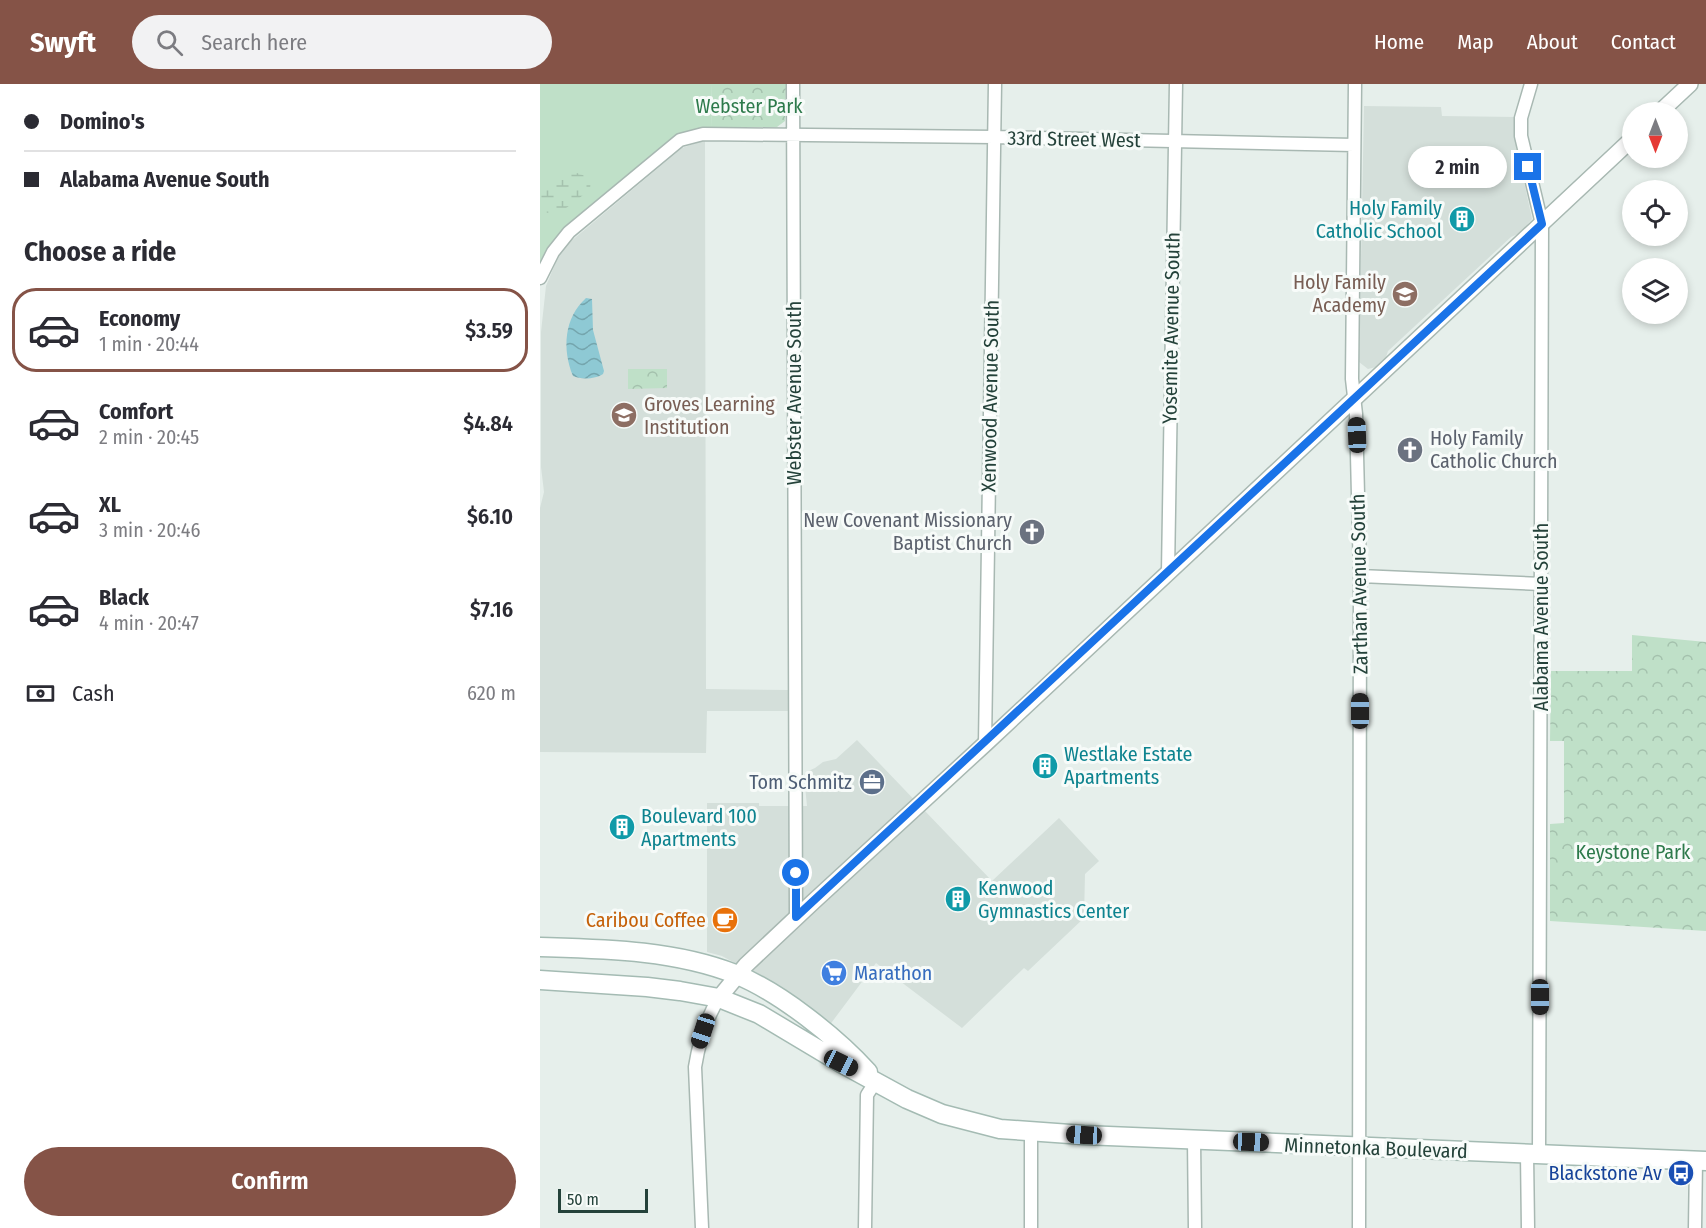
<!DOCTYPE html>
<meta charset="utf-8">
<style>
body{margin:0;font-family:"Fira Sans Condensed",sans-serif;background:#f2f2f3;color:#2b2b33;height:100vh;display:flex;flex-direction:column;font-size:22px;white-space:nowrap}
*{box-sizing:border-box;margin:0}
p{font-size:20px;color:#7c7c81}
.icon{flex:none;width:33px;height:33px;fill:none;stroke:currentColor;stroke-width:2;stroke-linecap:round;stroke-linejoin:round}
.map{position:relative;flex:1;overflow:hidden}
.sheet{display:flex;flex-direction:column;background:#fff;width:540px}
.sheet>*{flex:none}
.guide{display:grid;align-content:center;height:132px;padding:0 24px;background:#fff}
.needle{width:39px;rotate:180deg}
.buttons{position:absolute;left:1082px;top:18px;display:grid;gap:12px}
.buttons a{display:grid;place-items:center;width:66px;height:66px;border-radius:50%;background:#fff;box-shadow:0 3px 9px #0003;font-size:30px}
.scale{position:absolute;left:18px;bottom:15px;width:90px;box-sizing:border-box;padding-left:6px;border:3px solid #24423a;border-top:0;font-size:16px;line-height:21px;white-space:nowrap;color:#24423a;-webkit-text-stroke:4px #f7fbf9;paint-order:stroke}
.end{position:absolute;width:27px;height:27px;margin:-14px;border:8px solid #1a73e8;background:#fff;box-shadow:0 0 0 3px #fff}
.from{border-radius:50%}
.bubble{position:absolute;height:42px;border-radius:21px;background:#fff;box-shadow:0 3px 9px #0003;font-size:20px;font-weight:600;line-height:42px;text-align:center}
.car{position:absolute;width:18px;height:36px;margin:-18px -9px;border-radius:8px;box-shadow:0 0 4px 2px #0007;background:linear-gradient(#222 24%,#8ab4d8 0 40%,#222 0 76%,#8ab4d8 0 86%,#222 0)}
.guide b{display:flex;align-items:center;gap:21px;height:57px;font-size:22px}
.guide b+b{border-top:2px solid #e1e1e2}
.guide i{width:15px;height:15px;background:#2b2b33}
ul{padding:0;list-style:none}
li{display:flex;align-items:center;gap:18px;height:84px;margin:0 12px 9px;padding:0 12px;border:3px solid transparent;border-radius:24px}
li div{flex:1}
li b{display:block;font-size:22px}
li em{font-style:normal;font-weight:600}
li.selected{border-color:#855347}
li>.icon{width:54px;height:54px;stroke-width:1.5}
h2{padding:0 24px;font-size:27px;line-height:72px}
.pay{display:flex;align-items:center;gap:15px;height:66px;padding:0 24px;font-size:22px}
.pay p{margin-inline-start:auto}
.action{display:flex;gap:12px;margin-top:auto;padding:12px 24px}
.action a{flex:1;height:69px;border-radius:36px;background:#855347;color:#fff;font-size:24px;font-weight:600;line-height:69px;text-align:center}
header{display:flex;align-items:center;gap:36px;box-sizing:border-box;height:84px;padding:0 30px;background:#855347;color:#fff}
header strong{font-size:28px}
nav{display:flex;gap:33px;margin-inline-start:auto;font-size:21px}
.search{width:420px;height:54px;background:#f2f2f3;display:flex;align-items:center;gap:15px;box-sizing:border-box;padding:0 21px;border-radius:33px;color:#7c7c81;font-size:22px}
main{display:flex;flex:1;min-height:0}
.map>svg:first-child{display:block}
</style>
<header>
<strong>Swyft</strong>
<div class="search"><svg class="icon" aria-label="search" viewBox="0 0 24 24"><circle cx="10" cy="10" r="6"/><path d="M15 15l6 6"/></svg>Search here</div>
<nav><a>Home</a><a>Map</a><a>About</a><a>Contact</a></nav>
</header>
<main>
<section class="sheet">
<div class="guide">
<b><i class="from"></i>Domino's</b>
<b><i></i>Alabama Avenue South</b>
</div>
<h2>Choose a ride</h2>
<ul>
<li class="selected"><svg class="icon" aria-label="car" viewBox="0 0 24 24"><path d="M5 17H2v-5l4-1 3-4h7l3 4 3 1v5h-3M9 17h6M6 11h13"/><circle cx="7" cy="17" r="2"/><circle cx="17" cy="17" r="2"/></svg><div><b>Economy</b><p>1 min · 20:44</p></div><em>$3.59</em></li>
<li><svg class="icon" aria-label="car" viewBox="0 0 24 24"><path d="M5 17H2v-5l4-1 3-4h7l3 4 3 1v5h-3M9 17h6M6 11h13"/><circle cx="7" cy="17" r="2"/><circle cx="17" cy="17" r="2"/></svg><div><b>Comfort</b><p>2 min · 20:45</p></div><em>$4.84</em></li>
<li><svg class="icon" aria-label="car" viewBox="0 0 24 24"><path d="M5 17H2v-5l4-1 3-4h7l3 4 3 1v5h-3M9 17h6M6 11h13"/><circle cx="7" cy="17" r="2"/><circle cx="17" cy="17" r="2"/></svg><div><b>XL</b><p>3 min · 20:46</p></div><em>$6.10</em></li>
<li><svg class="icon" aria-label="car" viewBox="0 0 24 24"><path d="M5 17H2v-5l4-1 3-4h7l3 4 3 1v5h-3M9 17h6M6 11h13"/><circle cx="7" cy="17" r="2"/><circle cx="17" cy="17" r="2"/></svg><div><b>Black</b><p>4 min · 20:47</p></div><em>$7.16</em></li>
</ul>
<div class="pay"><svg class="icon" aria-label="cash" viewBox="0 0 24 24"><path d="M3 7h18v10H3z"/><circle cx="12" cy="12" r="2"/></svg>Cash<p>620 m</p></div>
<div class="action"><a>Confirm</a></div>
</section>
<div class="map">
<svg width="1166" height="1144" viewBox="0 0 1166 1144">
<defs>
<pattern id="wetland-marsh" width="20" height="14" patternUnits="userSpaceOnUse" patternTransform="scale(1.5)"><rect width="20" height="14" fill="#bfe0c8"/><path d="M1 5h8M5 5V1M11 12h8M15 12V8" fill="none" stroke="#a4c1ad"/></pattern>
<pattern id="park-crowns" width="20" height="18" patternUnits="userSpaceOnUse" patternTransform="scale(1.5)"><rect width="20" height="18" fill="#bfe0c8"/><path d="M2 6a3 3 0 1 1 6 0M12 15a3 3 0 1 1 6 0" fill="none" stroke="#a4c1ad"/></pattern>
<pattern id="water-waves" width="16" height="10" patternUnits="userSpaceOnUse" patternTransform="scale(1.5)"><rect width="16" height="10" fill="#8ec9d4"/><path d="M0 5q4-4 8 0t8 0" fill="none" stroke="#74a5ad"/></pattern>
</defs>
<rect width="100%" height="100%" fill="#e6efeb"/>
<!-- built -->
<path fill="#d4dfda" d="M 824,22 L 901,23 L 902,32 L 976,33 L 975,56 L 992,135 L 980,149 L 971,153 L 848,267 L 846,273 L 836,283 L 828,285 L 819,278 Z
M 165,56 L 166,605 L 248,606 L 249,627 L 167,627 L 166,669 L 0,668 L 0,424 L 4,408 L 1,383 L 1,248 L 6,202 L 18,173 L 30,158 L 142,64 Z
M 317,656 L 452,797 L 519,734 L 559,777 L 545,790 L 544,834 L 488,887 L 484,884 L 422,944 L 336,879 L 289,942 L 228,897 L 182,872 L 167,868 L 167,719 L 219,719 L 219,722 L 267,722 L 264,692 L 266,688 L 275,684 L 283,678 L 296,675 Z"/>
<!-- grass -->
<path fill="#bfe0c8" d="M 0,0 L 171,0 L 172,43 L 159,44 L 143,49 L 7,168 L 0,181 Z"/>
<!-- wetland -->
<path fill="url(#wetland-marsh)" d="M 37,89 L 51,94 L 50,105 C 35,117 20,135 0,127 L 0,96 Z"/>
<!-- park -->
<path fill="url(#park-crowns)" d="M 171,0 L 246,0 L 245,37 L 237,43 L 172,43 Z
M 88,285 L 127,285 L 127,304 L 88,305 Z
M 1092,551 L 1166,558 L 1166,847 L 1010,837 L 1010,740 L 1024,739 L 1024,657 L 1010,657 L 1011,587 L 1092,587 Z"/>
<!-- water -->
<path fill="url(#water-waves)" d="M 46,214 L 52,215 L 53,246 L 64,287 L 63,290 C 56,295 41,296 33,292 C 22,265 24,234 46,214 Z"/>
<g fill="none" stroke-linecap="round" stroke-linejoin="round">
<defs>
<path id="minor" d="M 253,0 L 256,833
M 815,0 L 812,295 L 816,330 L 820,492 L 819,1144
M 991,0 L 981,34 L 981,52 L 1002,140 L 999,1070
M 0,194 L 13,168 L 29,148 L 140,56 L 163,50 L 454,53 L 814,61
M 628,488 L 636,0
M 820,492 L 1001,500
M 445,660 L 455,0
M 654,1056 L 655,1144
M 987,1070 L 988,1144
M 162,1144 L 155,983 C 159,958 165,936 179,914
M 325,1144 L 327,1011 L 336,997
M 491,1144 L 491,1049
M 1155,1144 L 1156,1077"/>
<path id="tertiary" d="M 1120,28 L 1150,0
M 179,914 L 206,881 L 273,818 L 445,660 L 1092,55"/>
<path id="secondary" d="M 0,863 C 65,865 134,866 195,890 C 240,908 296,953 328,988
M 0,896 L 107,903 L 140,907 L 179,914 L 219,930 L 301,979 L 367,1015 L 402,1030 L 460,1045 L 544,1051 L 1166,1077"/>
</defs>
<!-- minor casing -->
<use href="#minor" stroke="#a8b8b2" stroke-width="15"/>
<!-- tertiary casing -->
<use href="#tertiary" stroke="#a8b8b2" stroke-width="18"/>
<!-- secondary casing -->
<use href="#secondary" stroke="#a4bbb3" stroke-width="21"/>
<!-- minor -->
<use href="#minor" stroke="#fff" stroke-width="12"/>
<!-- tertiary -->
<use href="#tertiary" stroke="#fff" stroke-width="15"/>
<!-- secondary -->
<use href="#secondary" stroke="#fff" stroke-width="18"/>
</g>
<g fill="none" stroke-linecap="round" stroke-linejoin="round">
<!-- route -->
<path stroke="#1a73e8" stroke-width="8" d="M 256,789 L 256,833 L 1002,140 L 988,83"/>
</g>
<!-- icons -->
<defs>
<symbol id="building-disc" viewBox="-11 -11 22 22"><circle r="9.5" fill="#0f9aa8" stroke="#f7fbf9"/><path d="M-4-6H4V6H1V3H-1V6H-4ZM-2.5-4.3h1.7v1.8h-1.7ZM.8-4.3h1.7v1.8H.8ZM-2.5-1h1.7V.8h-1.7ZM.8-1h1.7V.8H.8Z" fill="#fff"/></symbol>
<symbol id="school-disc" viewBox="-11 -11 22 22"><circle r="9.5" fill="#8d6e63" stroke="#f7fbf9"/><path d="M0-5L7-2L0 1L-7-2ZM-4 1L0 2.5L4 1V4Q0 6-4 4Z" fill="#fff"/></symbol>
<symbol id="church-disc" viewBox="-11 -11 22 22"><circle r="9.5" fill="#6b7280" stroke="#f7fbf9"/><path d="M-1.2-6h2.4v3.5h3.3v2.4h-3.3V6h-2.4V-.1h-3.3v-2.4h3.3Z" fill="#fff"/></symbol>
<symbol id="office-disc" viewBox="-11 -11 22 22"><circle r="9.5" fill="#5c6f8a" stroke="#f7fbf9"/><path d="M-6-3h4V-5.5h4V-3h4V5H-6ZM-1-4.5V-3h2v-1.5ZM-6 0V1H6V0Z" fill="#fff"/></symbol>
<symbol id="cafe-disc" viewBox="-11 -11 22 22"><circle r="9.5" fill="#e8710a" stroke="#f7fbf9"/><path d="M-5.5-4.5H6V0H3Q3 3.5 0 3.5H-2.5Q-5.5 3.5-5.5 0ZM3-3.2v2h1.7v-2ZM-6 4.5H4V6H-6Z" fill="#fff"/></symbol>
<symbol id="supermarket-disc" viewBox="-11 -11 22 22"><circle r="9.5" fill="#3f7fe0" stroke="#f7fbf9"/><path d="M-6-5.5h2.5l.6 2H6L4.5 2H-2.5L-4.4-4H-6ZM-1.5 3.2a1.3 1.3 0 1 0 .1 0ZM3 3.2a1.3 1.3 0 1 0 .1 0Z" fill="#fff"/></symbol>
<symbol id="bus-disc" viewBox="-11 -11 22 22"><circle r="9.5" fill="#1a4fb4" stroke="#f7fbf9"/><path d="M-5-6H5V4H4V6H2V4H-2V6H-4V4H-5ZM-3.5-4V0h7V-4ZM-3.5 1.2v1.5H-2V1.2ZM2 1.2v1.5H3.5V1.2Z" fill="#fff"/></symbol>
</defs>
<g fill-rule="evenodd">
<use href="#building-disc" x="907" y="120" width="30" height="30"/>
<use href="#school-disc" x="850" y="195" width="30" height="30"/>
<use href="#school-disc" x="69" y="316" width="30" height="30"/>
<use href="#church-disc" x="855" y="351" width="30" height="30"/>
<use href="#church-disc" x="477" y="433" width="30" height="30"/>
<use href="#building-disc" x="490" y="667" width="30" height="30"/>
<use href="#office-disc" x="317" y="683" width="30" height="30"/>
<use href="#building-disc" x="67" y="728" width="30" height="30"/>
<use href="#building-disc" x="403" y="800" width="30" height="30"/>
<use href="#cafe-disc" x="170" y="821" width="30" height="30"/>
<use href="#supermarket-disc" x="279" y="874" width="30" height="30"/>
<use href="#bus-disc" x="1126" y="1074" width="30" height="30"/>
</g>
<g text-anchor="middle" dominant-baseline="central" stroke-width="6" stroke-linejoin="round" paint-order="stroke">
<!-- park labels -->
<g font-size="20" fill="#2d7a4b" stroke="#f7fbf9">
<text x="209" y="22">Webster Park</text>
<text x="1093" y="768">Keystone Park</text>
</g>
<!-- street labels -->
<g font-size="20" fill="#24423a" stroke="#f7fbf9">
<text transform="translate(534 55) rotate(1)">33rd Street West</text>
<text transform="translate(631 244) rotate(-89)">Yosemite Avenue South</text>
<text transform="translate(254 309) rotate(-90)">Webster Avenue South</text>
<text transform="translate(450 312) rotate(-89)">Xenwood Avenue South</text>
<text transform="translate(819 500) rotate(-91)">Zarthan Avenue South</text>
<text transform="translate(1001 533) rotate(-90)">Alabama Avenue South</text>
<text transform="translate(836 1064) rotate(2)">Minnetonka Boulevard</text>
</g>
<!-- culture labels -->
<g font-size="20" fill="#0d838f" stroke="#f7fbf9" text-anchor="start">
<text x="902" y="124" text-anchor="end">Holy Family<tspan x="902" dy="23">Catholic School</tspan></text>
<text x="524" y="670">Westlake Estate<tspan x="524" dy="23">Apartments</tspan></text>
<text x="101" y="732">Boulevard 100<tspan x="101" dy="23">Apartments</tspan></text>
<text x="438" y="804">Kenwood<tspan x="438" dy="23">Gymnastics Center</tspan></text>
</g>
<!-- education labels -->
<g font-size="20" fill="#785e54" stroke="#f7fbf9" text-anchor="end">
<text x="846" y="198">Holy Family<tspan x="846" dy="23">Academy</tspan></text>
<text x="104" y="320" text-anchor="start">Groves Learning<tspan x="104" dy="23">Institution</tspan></text>
</g>
<!-- worship labels -->
<g font-size="20" fill="#5b616d" stroke="#f7fbf9" text-anchor="start">
<text x="890" y="354">Holy Family<tspan x="890" dy="23">Catholic Church</tspan></text>
<text x="472" y="436" text-anchor="end">New Covenant Missionary<tspan x="472" dy="23">Baptist Church</tspan></text>
</g>
<!-- service labels -->
<g font-size="20" fill="#4e5e75" stroke="#f7fbf9" text-anchor="end">
<text x="312" y="698">Tom Schmitz</text>
</g>
<!-- food labels -->
<g font-size="20" fill="#c56008" stroke="#f7fbf9" text-anchor="end">
<text x="166" y="836">Caribou Coffee</text>
</g>
<!-- shop labels -->
<g font-size="20" fill="#366cbe" stroke="#f7fbf9" text-anchor="start">
<text x="314" y="889">Marathon</text>
</g>
<!-- transit labels -->
<g font-size="20" fill="#164399" stroke="#f7fbf9" text-anchor="end">
<text x="1122" y="1089">Blackstone Av</text>
</g>
</g>
</svg>
<div class="buttons">
<a><svg class="needle" viewBox="-14 -14 28 28"><path d="M0-13l5 13h-10z" fill="#e53935"/><path d="M0 13l5-13h-10z" fill="#7c7c81"/></svg></a>
<a><svg class="icon" aria-label="locate" viewBox="0 0 24 24"><circle cx="12" cy="12" r="6"/><path d="M12 2v4M12 18v4M2 12h4M18 12h4"/></svg></a>
<a><svg class="icon" aria-label="layers" viewBox="0 0 24 24"><path d="M12 4l9 5-9 5-9-5zM3 14l9 5 9-5"/></svg></a>
</div>
<div class="scale">50 m</div>
<i class="end from" style="left:256px;top:789px"></i>
<i class="end" style="left:988px;top:83px"></i>
<div class="bubble" style="left:868px;top:62px;width:99px">2 min</div>
<i class="car" style="left:817px;top:351px;rotate:358deg"></i>
<i class="car" style="left:820px;top:627px;rotate:0deg"></i>
<i class="car" style="left:1000px;top:913px;rotate:180deg"></i>
<i class="car" style="left:163px;top:947px;rotate:198deg"></i>
<i class="car" style="left:301px;top:979px;rotate:116deg"></i>
<i class="car" style="left:544px;top:1051px;rotate:273deg"></i>
<i class="car" style="left:711px;top:1058px;rotate:92deg"></i>
</div>
</main>
